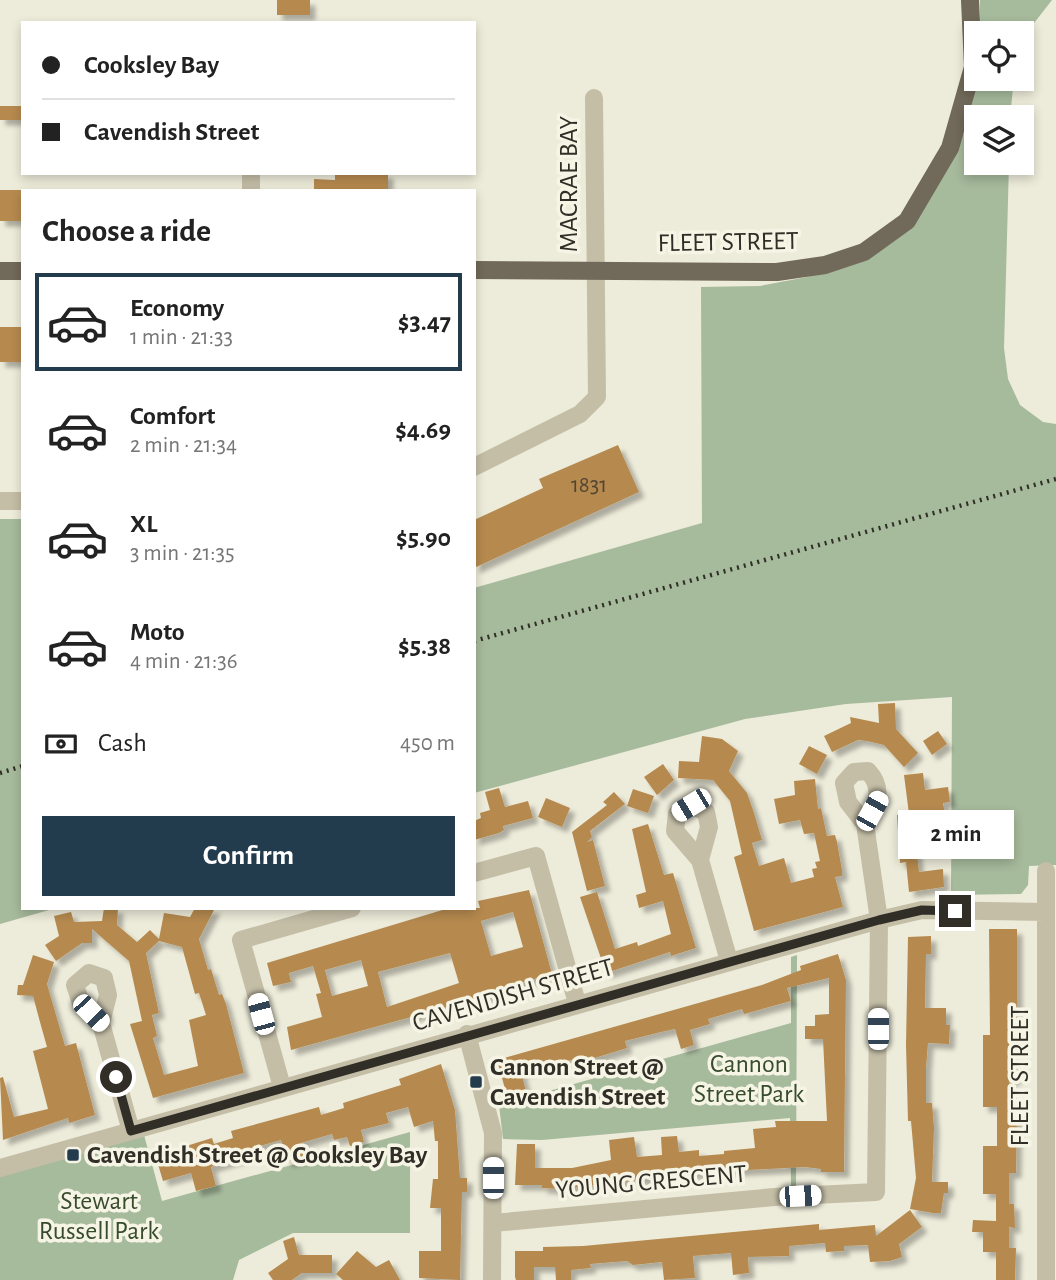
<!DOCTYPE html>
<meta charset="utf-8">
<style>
body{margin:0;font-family:"Alegreya Sans",sans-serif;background:#f2f2f2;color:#222;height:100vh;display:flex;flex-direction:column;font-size:26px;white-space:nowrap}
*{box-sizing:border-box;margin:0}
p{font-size:23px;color:#767676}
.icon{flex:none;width:38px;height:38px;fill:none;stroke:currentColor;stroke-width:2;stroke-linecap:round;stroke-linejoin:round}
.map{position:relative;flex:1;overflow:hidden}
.panel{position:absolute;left:21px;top:189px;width:455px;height:721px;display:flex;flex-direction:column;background:#fff;border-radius:0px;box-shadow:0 4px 10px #0003}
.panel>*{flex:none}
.top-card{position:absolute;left:21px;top:21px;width:455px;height:154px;border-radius:0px;box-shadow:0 4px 10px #0003;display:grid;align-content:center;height:154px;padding:0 21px;background:#fff}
.fabs{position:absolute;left:964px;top:21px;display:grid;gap:14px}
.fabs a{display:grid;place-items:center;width:70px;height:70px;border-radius:0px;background:#fff;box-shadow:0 4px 10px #0003;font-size:35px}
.end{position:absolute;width:32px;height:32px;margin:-16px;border:9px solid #312e27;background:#fff;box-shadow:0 0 0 4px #fff}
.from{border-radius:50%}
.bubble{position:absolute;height:49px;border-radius:0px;background:#fff;box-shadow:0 4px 10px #0003;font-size:23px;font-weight:700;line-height:49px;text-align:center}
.car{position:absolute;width:21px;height:42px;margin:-21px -10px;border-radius:9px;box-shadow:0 0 5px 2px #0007;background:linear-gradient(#fff 24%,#345 0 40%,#fff 0 76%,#345 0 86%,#fff 0)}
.top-card b{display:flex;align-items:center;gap:24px;height:66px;font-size:26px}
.top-card b+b{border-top:2px solid #e0e0e0}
.top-card i{width:18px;height:18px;background:#222}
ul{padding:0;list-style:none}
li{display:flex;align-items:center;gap:21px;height:98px;margin:0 14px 10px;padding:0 7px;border:4px solid transparent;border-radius:0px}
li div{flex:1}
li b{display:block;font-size:26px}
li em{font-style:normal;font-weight:700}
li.on{border-color:#223c4d}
li>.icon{width:63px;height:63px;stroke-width:1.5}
h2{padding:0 21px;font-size:32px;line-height:84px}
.pay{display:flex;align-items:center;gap:18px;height:77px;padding:0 21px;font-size:26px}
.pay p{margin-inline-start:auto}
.button{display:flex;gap:14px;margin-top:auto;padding:14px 21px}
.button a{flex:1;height:80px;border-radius:0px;background:#223c4d;color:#fff;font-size:28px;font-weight:700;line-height:80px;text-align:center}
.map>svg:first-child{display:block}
</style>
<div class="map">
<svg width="1056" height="1280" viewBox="0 0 1056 1280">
<defs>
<filter id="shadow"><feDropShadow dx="5.5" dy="5.5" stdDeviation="2" flood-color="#0004"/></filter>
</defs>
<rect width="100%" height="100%" fill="#edebd9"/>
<!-- green -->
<path fill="#a6ba9c" d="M 980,0 L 1052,0 L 1024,36 L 1022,44 L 1022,33 L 980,33 Z
M 978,79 L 1014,79 L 1010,117 L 976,117 L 976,163 L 1009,163 L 1004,348 L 1008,379 L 1020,405 L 1043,422 L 1056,424 L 1056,865 L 1029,866 L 1028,885 L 1021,894 L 951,895 L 952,697 L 846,704 L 745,719 L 474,793 L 474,588 L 702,523 L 701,287 L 760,286 L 807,277 L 859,256 L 945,171 L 965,131 Z
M 0,519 L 23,519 L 23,908 L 56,908 L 0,924 Z
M 797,955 L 796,1186 L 791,1186 L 790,1118 L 542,1140 L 503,1139 L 499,1105 L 791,1023 L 791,957 Z
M 410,1132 L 410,1233 L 293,1233 L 239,1260 L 233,1280 L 0,1280 L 0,1176 L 144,1135 L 162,1201 Z"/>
<!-- building -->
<path fill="#b68a4f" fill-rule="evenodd" filter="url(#shadow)" d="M 277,0 L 310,0 L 310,15 L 277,15 Z
M 0,106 L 23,106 L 23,120 L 0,120 Z
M 335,173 L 388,173 L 388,191 L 314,191 L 314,179 L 335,180 Z
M 0,190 L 23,190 L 23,221 L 0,221 Z
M 0,327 L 23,327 L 23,362 L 0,362 Z
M 618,445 L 639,492 L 474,568 L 474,520 L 543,488 L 539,479 Z
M 895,703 L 896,729 L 918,753 L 904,767 L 884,745 L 867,741 L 858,740 L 832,752 L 824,736 L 851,723 L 850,717 L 879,723 L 878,704 Z
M 938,731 L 947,744 L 932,755 L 923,741 Z
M 702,736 L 722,739 L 738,751 L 729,771 L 747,793 L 754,813 L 762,840 L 752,843 L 759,866 L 784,858 L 791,883 L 814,877 L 812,869 L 817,868 L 815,862 L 820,861 L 814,833 L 804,834 L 800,820 L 779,824 L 774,799 L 795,795 L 794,781 L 815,779 L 818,809 L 821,808 L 827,836 L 835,835 L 837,842 L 842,870 L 842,876 L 835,877 L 843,907 L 754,931 L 734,857 L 742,854 L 730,801 L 713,780 L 678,778 L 679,761 L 699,762 Z
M 809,746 L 827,755 L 817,774 L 799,764 Z
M 663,764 L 674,780 L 657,795 L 644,777 Z
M 923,773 L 925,790 L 948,787 L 950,802 L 943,803 L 945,815 L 924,818 L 926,834 L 915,836 L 919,872 L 943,869 L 944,887 L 909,892 L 906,862 L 900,863 L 897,815 L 909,814 L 904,775 Z
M 499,788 L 505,807 L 528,801 L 533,818 L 503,826 L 504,830 L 499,833 L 474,840 L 474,821 L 481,818 L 480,813 L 490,810 L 485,792 Z
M 633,789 L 654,796 L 648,813 L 627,806 Z
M 614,792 L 625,804 L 590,831 L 592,837 L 587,842 L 593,840 L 605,886 L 587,891 L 572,832 L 607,805 L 603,802 Z
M 546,798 L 570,808 L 562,827 L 538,817 Z
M 648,824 L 664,875 L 673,873 L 696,948 L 671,956 L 670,952 L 606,973 L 580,897 L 597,892 L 615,949 L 637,942 L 638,946 L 671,934 L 663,901 L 639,908 L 636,895 L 646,892 L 632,829 Z
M 529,890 L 552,974 L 523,982 L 524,986 L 291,1050 L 287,1027 L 322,1017 L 316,994 L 321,993 L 313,966 L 289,973 L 291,982 L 273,986 L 267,963 L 449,908 L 480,908 L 478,901 ZM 513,912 L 523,947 L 491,956 L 481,921 ZM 450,953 L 459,983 L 387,1007 L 378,972 ZM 361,960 L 368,986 L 332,996 L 325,970 Z
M 104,908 L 118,908 L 117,925 L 137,942 L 150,930 L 159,939 L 164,913 L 190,917 L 195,908 L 215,908 L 199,939 L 208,970 L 211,969 L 219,995 L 222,994 L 226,1004 L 244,1073 L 153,1098 L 130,1024 L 142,1021 L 129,961 L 92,929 L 92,943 L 82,943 L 56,961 L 45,945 L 59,936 L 54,916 L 71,912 L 74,922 L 102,921 ZM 159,941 L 182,947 L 195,994 L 199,993 L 206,1015 L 189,1020 L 198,1066 L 164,1075 L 153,1038 L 157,1036 L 152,1015 L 159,1013 L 146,953 Z
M 989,929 L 1017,929 L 1017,1027 L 1009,1027 L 1009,1062 L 1015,1062 L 1015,1080 L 1009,1080 L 1009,1116 L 1017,1116 L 1016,1173 L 1009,1173 L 1009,1204 L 1014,1204 L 1015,1228 L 1009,1227 L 1009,1248 L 1016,1248 L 1015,1280 L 996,1280 L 996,1252 L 983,1252 L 983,1232 L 972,1232 L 973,1220 L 996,1221 L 996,1194 L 983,1194 L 983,1146 L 997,1146 L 997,1107 L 983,1107 L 983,1035 L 990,1035 Z
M 931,936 L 931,954 L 926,954 L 925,1008 L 946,1008 L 946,1025 L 950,1025 L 949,1044 L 928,1043 L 926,1068 L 926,1103 L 932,1103 L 934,1128 L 932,1182 L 948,1182 L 948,1193 L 944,1193 L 941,1213 L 933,1213 L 910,1209 L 916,1178 L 911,1121 L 908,1121 L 906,1045 L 908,937 Z
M 838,954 L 846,980 L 844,1172 L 821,1172 L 821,1169 L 805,1167 L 709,1172 L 562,1189 L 542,1188 L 542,1185 L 515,1185 L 517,1144 L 535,1144 L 535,1168 L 572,1168 L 611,1160 L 609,1140 L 634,1137 L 637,1157 L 662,1155 L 661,1137 L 677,1136 L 679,1152 L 699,1150 L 699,1156 L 724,1154 L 724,1151 L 755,1148 L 753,1129 L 776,1127 L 775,1121 L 827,1121 L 823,1039 L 805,1039 L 805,1026 L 815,1026 L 815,1015 L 829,1014 L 829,978 L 787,988 L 791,1001 L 744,1014 L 742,1009 L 708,1019 L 710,1024 L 690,1030 L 694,1045 L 681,1049 L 675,1029 L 661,1032 L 625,1041 L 627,1048 L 585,1061 L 584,1057 L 521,1072 L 526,1091 L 507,1096 L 497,1060 L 762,985 L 801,970 L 800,966 Z
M 33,955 L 54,962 L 47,984 L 65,1046 L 76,1043 L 95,1115 L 69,1123 L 68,1118 L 3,1140 L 0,1078 L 3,1077 L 14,1117 L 48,1109 L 33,1051 L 47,1047 L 40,1022 L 33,996 L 17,995 L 18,985 L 23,985 Z
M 441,1064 L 455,1110 L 460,1178 L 467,1178 L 467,1192 L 462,1192 L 460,1280 L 419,1278 L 419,1251 L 441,1251 L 441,1208 L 430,1208 L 433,1179 L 438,1179 L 438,1141 L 435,1141 L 433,1121 L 414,1127 L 408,1107 L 386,1113 L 389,1123 L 361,1130 L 364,1142 L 350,1146 L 347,1137 L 334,1140 L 332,1134 L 301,1143 L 305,1157 L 287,1162 L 281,1140 L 249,1149 L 250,1155 L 211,1167 L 216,1186 L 196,1191 L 191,1173 L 163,1181 L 157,1161 L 168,1158 L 167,1152 L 212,1138 L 214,1144 L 233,1138 L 231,1131 L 319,1107 L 321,1115 L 344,1108 L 343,1103 L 401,1085 L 399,1079 Z
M 910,1210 L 922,1227 L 899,1244 L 902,1257 L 890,1261 L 870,1262 L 868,1245 L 844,1246 L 844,1251 L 826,1252 L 825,1243 L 789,1246 L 789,1256 L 748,1257 L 749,1273 L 733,1275 L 731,1253 L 693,1256 L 695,1278 L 664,1280 L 662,1262 L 633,1265 L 627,1261 L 590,1264 L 591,1268 L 571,1270 L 571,1280 L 556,1280 L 555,1267 L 534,1267 L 534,1280 L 516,1280 L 515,1277 L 515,1251 L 543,1251 L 543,1247 L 583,1246 L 819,1224 L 819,1230 L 875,1225 L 876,1236 Z
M 294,1237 L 299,1255 L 332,1255 L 332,1273 L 302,1273 L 292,1280 L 273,1280 L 268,1273 L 288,1259 L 283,1241 Z
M 357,1251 L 376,1267 L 389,1260 L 400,1280 L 343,1280 L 336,1274 Z"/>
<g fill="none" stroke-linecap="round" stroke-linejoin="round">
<!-- minor -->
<path stroke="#c4bea7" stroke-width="18" d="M 251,173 L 251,191
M 474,467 L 580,414 L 597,397 L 594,98
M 0,501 L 23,501
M 700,860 L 709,827 L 706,812 L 691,805 L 677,814 L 675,831 L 700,860 L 729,961
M 1046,871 L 1046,1280
M 474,873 L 536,856 L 577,1003
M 101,1023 L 108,995 L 104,978 L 89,973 L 75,985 L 81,1003 L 101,1023 L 131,1131
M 467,1034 L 493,1133 L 492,1280
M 282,1087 L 241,940 L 352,908
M 0,1168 L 879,920 L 922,910 L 1046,912
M 493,1223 L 774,1197 L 876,1192 L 879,920 L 865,824 L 848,802 L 844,783 L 854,772 L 868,771 C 885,790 876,804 865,824"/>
<!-- major -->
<path stroke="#716959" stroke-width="18" d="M 474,270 L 777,272 L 825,265 L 864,252 L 907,221 L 950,148 L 973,67 L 970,0
M 0,271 L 23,271"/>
<!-- rail -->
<path stroke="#312e27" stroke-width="4.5" stroke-dasharray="2 5" stroke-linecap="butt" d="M 474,641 L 1056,479
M 0,773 L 23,766"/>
</g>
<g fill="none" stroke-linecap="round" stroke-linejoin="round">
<!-- route -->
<path stroke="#312e27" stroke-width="9" d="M 116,1077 L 131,1131 L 879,920 L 922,910 L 955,911"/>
</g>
<!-- markers -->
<g fill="#223c4d" stroke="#f6f4e5" stroke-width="2.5">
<rect x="469" y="1075" width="14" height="14" rx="3.5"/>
<rect x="66" y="1148" width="14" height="14" rx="3.5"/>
</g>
<g text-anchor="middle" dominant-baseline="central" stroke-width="7" stroke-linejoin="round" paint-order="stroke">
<!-- number labels -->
<g font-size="23" fill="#524531">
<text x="589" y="485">1831</text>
</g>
<!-- street labels -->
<g font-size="26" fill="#312e27" stroke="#f6f4e5">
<text transform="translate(569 184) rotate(-90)">MACRAE BAY</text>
<text transform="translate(728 242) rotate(-1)">FLEET STREET</text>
<text transform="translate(513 995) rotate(-16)">CAVENDISH STREET</text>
<text transform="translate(1020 1076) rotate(-90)">FLEET STREET</text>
<text transform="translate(651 1182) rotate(-5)">YOUNG CRESCENT</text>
</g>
<!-- park labels -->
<g font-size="26" fill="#374c2d" stroke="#f6f4e5">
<text x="749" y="1064">Cannon<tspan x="749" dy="30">Street Park</tspan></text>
<text x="99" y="1201">Stewart<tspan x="99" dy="30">Russell Park</tspan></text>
</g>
<!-- poi labels -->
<g font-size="26" font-weight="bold" fill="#312e27" stroke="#f6f4e5" text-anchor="start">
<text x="490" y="1067">Cannon Street @<tspan x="490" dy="30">Cavendish Street</tspan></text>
<text x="87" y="1155">Cavendish Street @ Cooksley Bay</text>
</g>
</g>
</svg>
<div class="fabs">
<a><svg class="icon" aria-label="locate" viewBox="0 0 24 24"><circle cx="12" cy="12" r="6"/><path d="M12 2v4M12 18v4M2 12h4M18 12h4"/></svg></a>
<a><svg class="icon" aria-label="layers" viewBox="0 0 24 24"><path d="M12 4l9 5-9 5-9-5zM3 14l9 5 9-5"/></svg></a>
</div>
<i class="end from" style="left:116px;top:1077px"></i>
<i class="end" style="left:955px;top:911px"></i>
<div class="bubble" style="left:898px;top:810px;width:116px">2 min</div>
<i class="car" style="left:691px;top:805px;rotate:239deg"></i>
<i class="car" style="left:872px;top:811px;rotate:29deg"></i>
<i class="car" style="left:91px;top:1013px;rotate:136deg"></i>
<i class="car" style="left:261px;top:1014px;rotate:345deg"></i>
<i class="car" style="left:878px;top:1029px;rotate:0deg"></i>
<i class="car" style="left:493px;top:1178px;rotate:0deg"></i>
<i class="car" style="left:800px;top:1196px;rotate:87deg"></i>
<div class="top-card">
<b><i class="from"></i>Cooksley Bay</b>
<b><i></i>Cavendish Street</b>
</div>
<section class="panel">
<h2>Choose a ride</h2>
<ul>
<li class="on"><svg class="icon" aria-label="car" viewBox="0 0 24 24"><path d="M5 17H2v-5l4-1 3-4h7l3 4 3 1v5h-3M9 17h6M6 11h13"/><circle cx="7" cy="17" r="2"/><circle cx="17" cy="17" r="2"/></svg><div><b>Economy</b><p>1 min · 21:33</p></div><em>$3.47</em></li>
<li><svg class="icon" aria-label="car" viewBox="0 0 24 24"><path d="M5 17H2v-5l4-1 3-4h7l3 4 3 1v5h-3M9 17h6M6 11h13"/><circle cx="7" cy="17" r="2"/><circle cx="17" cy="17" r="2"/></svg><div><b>Comfort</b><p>2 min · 21:34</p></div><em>$4.69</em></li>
<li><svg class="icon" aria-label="car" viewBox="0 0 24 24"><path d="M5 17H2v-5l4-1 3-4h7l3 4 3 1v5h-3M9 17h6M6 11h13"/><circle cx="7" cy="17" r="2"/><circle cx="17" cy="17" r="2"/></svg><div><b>XL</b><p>3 min · 21:35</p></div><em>$5.90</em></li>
<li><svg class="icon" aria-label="car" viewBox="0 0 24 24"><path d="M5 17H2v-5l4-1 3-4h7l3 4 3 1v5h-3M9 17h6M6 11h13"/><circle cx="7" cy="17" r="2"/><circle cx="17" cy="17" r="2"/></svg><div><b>Moto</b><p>4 min · 21:36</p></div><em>$5.38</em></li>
</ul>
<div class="pay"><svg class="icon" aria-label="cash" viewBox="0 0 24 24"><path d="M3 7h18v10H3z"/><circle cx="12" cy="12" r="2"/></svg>Cash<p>450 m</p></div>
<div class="button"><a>Confirm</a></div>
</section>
</div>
